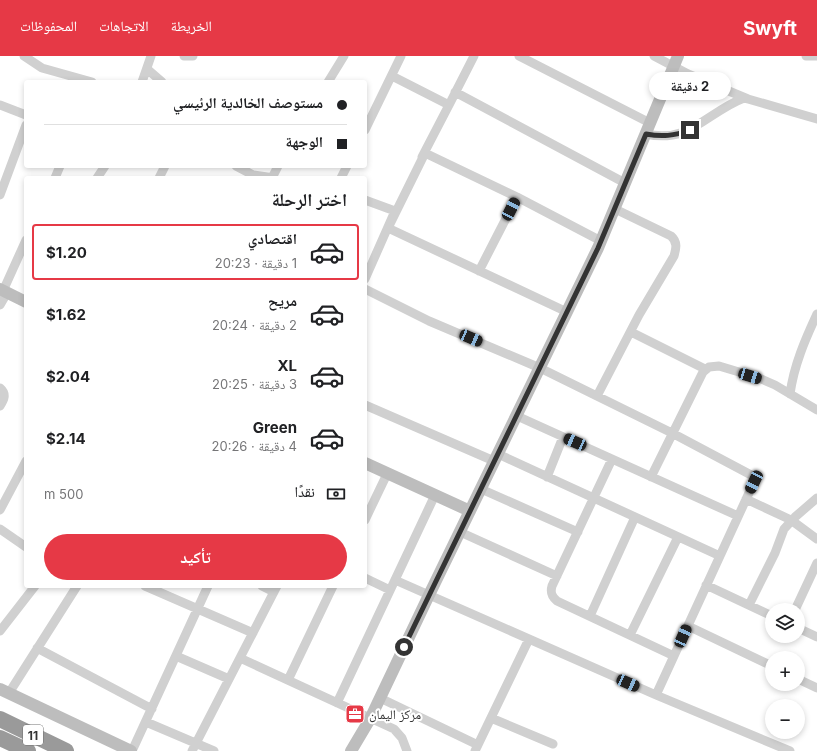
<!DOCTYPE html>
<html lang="ar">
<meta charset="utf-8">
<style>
body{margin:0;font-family:Inter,"Noto Naskh Arabic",sans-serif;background:#f6f6f6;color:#202124;direction:rtl;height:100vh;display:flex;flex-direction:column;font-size:15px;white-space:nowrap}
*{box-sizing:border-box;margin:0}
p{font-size:13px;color:#757577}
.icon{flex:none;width:22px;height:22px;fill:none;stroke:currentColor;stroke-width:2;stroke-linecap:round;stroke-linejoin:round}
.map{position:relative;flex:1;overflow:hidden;direction:ltr}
.details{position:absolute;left:24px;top:120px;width:343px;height:412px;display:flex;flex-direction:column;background:#fff;border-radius:4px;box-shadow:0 2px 6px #0003;direction:rtl}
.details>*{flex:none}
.guide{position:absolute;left:24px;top:24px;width:343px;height:88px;border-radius:4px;box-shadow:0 2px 6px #0003;direction:rtl;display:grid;align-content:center;height:88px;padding:0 20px;background:#fff}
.fabs{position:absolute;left:765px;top:547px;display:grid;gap:8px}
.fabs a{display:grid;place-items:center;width:40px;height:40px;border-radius:50%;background:#fff;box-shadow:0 2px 6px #0003;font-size:20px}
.end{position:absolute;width:18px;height:18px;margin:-9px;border:5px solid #333;background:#fff;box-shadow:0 0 0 2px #fff}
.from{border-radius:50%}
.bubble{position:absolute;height:28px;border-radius:14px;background:#fff;box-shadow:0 2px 6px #0003;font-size:13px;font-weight:700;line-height:28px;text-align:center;direction:rtl}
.car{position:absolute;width:12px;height:24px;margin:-12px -6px;border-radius:5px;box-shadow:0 0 3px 1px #0007;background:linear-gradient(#222 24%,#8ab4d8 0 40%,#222 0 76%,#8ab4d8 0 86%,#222 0)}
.guide b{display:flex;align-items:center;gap:14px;height:38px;font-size:15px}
.guide b+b{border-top:1px solid #e0e0e0}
.guide i{width:10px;height:10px;background:#202124}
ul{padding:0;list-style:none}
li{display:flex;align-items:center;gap:12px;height:56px;margin:0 8px 6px;padding:0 12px;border:2px solid transparent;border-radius:4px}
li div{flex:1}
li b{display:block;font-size:15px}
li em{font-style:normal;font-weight:700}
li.current{border-color:#e63946}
li>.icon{width:36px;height:36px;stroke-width:1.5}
h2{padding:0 20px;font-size:18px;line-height:48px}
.pay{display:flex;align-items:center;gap:10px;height:44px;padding:0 20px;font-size:15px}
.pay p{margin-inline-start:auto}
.button{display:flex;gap:8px;margin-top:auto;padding:8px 20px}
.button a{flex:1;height:46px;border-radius:24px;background:#e63946;color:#fff;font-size:16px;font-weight:700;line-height:46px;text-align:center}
header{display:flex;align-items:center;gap:24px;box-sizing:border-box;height:56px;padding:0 20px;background:#e63946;color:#fff}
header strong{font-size:19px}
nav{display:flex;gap:22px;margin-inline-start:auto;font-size:14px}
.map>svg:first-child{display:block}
</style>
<header>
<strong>Swyft</strong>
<nav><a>الخريطة</a><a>الاتجاهات</a><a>المحفوظات</a></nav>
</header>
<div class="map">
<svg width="817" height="695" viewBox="0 0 817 695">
<rect width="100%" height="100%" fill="#fff"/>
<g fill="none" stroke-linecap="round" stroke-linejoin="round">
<!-- street -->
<path stroke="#d0d0d0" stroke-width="9" d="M 24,0 L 42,12 L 92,26
M 184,0 L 193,0
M 519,0 L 650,67
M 654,0 L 688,18 L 748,43 L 817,63
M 806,0 L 817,0
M 147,13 L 162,26
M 392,20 L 449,49 L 474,0
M 142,26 L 151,0
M 328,26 L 344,0
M 455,36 L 625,127
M 0,49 L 26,59
M 365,74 L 401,0
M 646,78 C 690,88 707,56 744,42
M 422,101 L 449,49
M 236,110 L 253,119 L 274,122
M 55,122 L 60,110
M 97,122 L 105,110
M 159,122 L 165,110
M 272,122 L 278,110
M 341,122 L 347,110
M 0,139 L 26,69
M 365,144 L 395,155 L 365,223
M 479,215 L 517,141
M 365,233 L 429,265 L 540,312 L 672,377 L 753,420 L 754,426 L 656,639
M 3,235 L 26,184
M 0,249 L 7,237
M 567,256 L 388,172 L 425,97 L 517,141 L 601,185
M 631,276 L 705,313
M 0,332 C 7,338 4,344 0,350
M 790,338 C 794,309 805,284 817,258
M 597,340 L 639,259 L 674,200 C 676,193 678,186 671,180 L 615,153
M 365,349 L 494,405
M 517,360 L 738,460
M 498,398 L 720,500
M 612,403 L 552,530 C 550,537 552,541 557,545 L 674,600
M 547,421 L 563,381
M 651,421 L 703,316 L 709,311 L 719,310 L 759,322 L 775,329 L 817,354
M 481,433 L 578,476
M 746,443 L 791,464 L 817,483
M 0,454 L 26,405
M 365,464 L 387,418
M 0,473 L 26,491
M 460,476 L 557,520
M 365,522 L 390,534
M 395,524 L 656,639 L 790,695
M 706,529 L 772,560
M 145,530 L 253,577
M 262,530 L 274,536
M 749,549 L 775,497 L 784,473 L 795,461 L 817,442
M 795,554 L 817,507
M 590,560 L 635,461
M 688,570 L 772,610
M 798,572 L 817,581
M 0,575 L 35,530
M 630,579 L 678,481
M 37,592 L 152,653
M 176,600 L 229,623
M 240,602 L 394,673 L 402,682 L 407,695
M 798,623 L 817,632
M 288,624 L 333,530
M 9,637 L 77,530
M 380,642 L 478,689
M 337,647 L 435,439
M 491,662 L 553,688
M 146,666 L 214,695
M 132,695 L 208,530
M 192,695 L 277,530
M 475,695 L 529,583"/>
<!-- secondary -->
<path stroke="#bdbdbd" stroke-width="12" d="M 0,233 L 26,246
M 365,407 L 470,455
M 0,633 L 131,695
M 351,695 L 370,663 L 429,539 L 598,192 L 678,0"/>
<!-- highway -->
<path stroke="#9a9a9a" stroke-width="16" d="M 0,663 L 66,695
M 0,682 L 28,695"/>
</g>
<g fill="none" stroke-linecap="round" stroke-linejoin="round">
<!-- route -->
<path stroke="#333" stroke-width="5" d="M 404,591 L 598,192 L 646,78 C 662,81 674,80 690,74"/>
</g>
<!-- icons -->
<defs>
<symbol id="office-square" viewBox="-11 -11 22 22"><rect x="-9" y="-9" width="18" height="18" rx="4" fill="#e63946" stroke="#fff"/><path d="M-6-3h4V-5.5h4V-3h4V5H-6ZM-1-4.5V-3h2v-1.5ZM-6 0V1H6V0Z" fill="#fff"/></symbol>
</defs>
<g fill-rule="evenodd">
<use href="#office-square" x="344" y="647" width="22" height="22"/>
</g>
<g text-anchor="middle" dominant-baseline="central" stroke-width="4" stroke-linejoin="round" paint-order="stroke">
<!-- shield labels -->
<rect fill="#fff" stroke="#707070" stroke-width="1" x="23" y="669" width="20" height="20" rx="3"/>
<g font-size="12" font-weight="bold" fill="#333">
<text x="33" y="679">11</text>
</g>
<!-- poi labels -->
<g font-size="13" fill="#333" stroke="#fff" text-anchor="start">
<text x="369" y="658">مركز اليمان</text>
</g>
</g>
</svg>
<div class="fabs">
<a><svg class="icon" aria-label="layers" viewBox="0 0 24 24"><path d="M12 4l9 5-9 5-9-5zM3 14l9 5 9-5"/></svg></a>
<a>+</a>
<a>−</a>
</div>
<i class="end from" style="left:404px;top:591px"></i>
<i class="end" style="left:690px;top:74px"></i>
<div class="bubble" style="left:649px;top:16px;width:82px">2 دقيقة</div>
<i class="car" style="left:511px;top:153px;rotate:27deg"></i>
<i class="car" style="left:471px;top:282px;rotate:113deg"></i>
<i class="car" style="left:750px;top:320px;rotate:107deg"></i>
<i class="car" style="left:575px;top:386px;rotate:294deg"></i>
<i class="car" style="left:754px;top:426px;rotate:206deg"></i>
<i class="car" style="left:683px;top:580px;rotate:24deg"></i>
<i class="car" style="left:628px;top:627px;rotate:114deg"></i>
<div class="guide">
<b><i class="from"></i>مستوصف الخالدية الرئيسي</b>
<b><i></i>الوجهة</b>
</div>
<section class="details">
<h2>اختر الرحلة</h2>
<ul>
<li class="current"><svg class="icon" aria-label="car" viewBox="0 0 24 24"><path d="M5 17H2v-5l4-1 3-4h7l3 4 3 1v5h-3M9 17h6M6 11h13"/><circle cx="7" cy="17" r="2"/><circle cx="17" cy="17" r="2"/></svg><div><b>اقتصادي</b><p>1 دقيقة · 20:23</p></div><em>$1.20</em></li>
<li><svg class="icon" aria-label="car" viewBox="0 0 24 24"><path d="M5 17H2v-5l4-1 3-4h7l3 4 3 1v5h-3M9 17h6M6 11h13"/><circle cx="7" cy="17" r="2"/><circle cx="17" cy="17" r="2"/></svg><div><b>مريح</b><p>2 دقيقة · 20:24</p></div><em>$1.62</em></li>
<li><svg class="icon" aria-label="car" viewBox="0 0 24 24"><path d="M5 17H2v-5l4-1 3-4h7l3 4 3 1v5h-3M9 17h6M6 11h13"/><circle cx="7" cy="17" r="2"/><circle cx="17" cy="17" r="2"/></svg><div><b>XL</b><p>3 دقيقة · 20:25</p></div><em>$2.04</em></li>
<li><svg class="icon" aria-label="car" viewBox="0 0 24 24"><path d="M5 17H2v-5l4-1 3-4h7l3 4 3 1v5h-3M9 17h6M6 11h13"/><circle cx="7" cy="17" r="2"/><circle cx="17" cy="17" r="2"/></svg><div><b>Green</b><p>4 دقيقة · 20:26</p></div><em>$2.14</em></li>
</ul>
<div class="pay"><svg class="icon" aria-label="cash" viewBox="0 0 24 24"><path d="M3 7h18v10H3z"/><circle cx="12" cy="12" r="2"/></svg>نقدًا<p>500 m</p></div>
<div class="button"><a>تأكيد</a></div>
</section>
</div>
